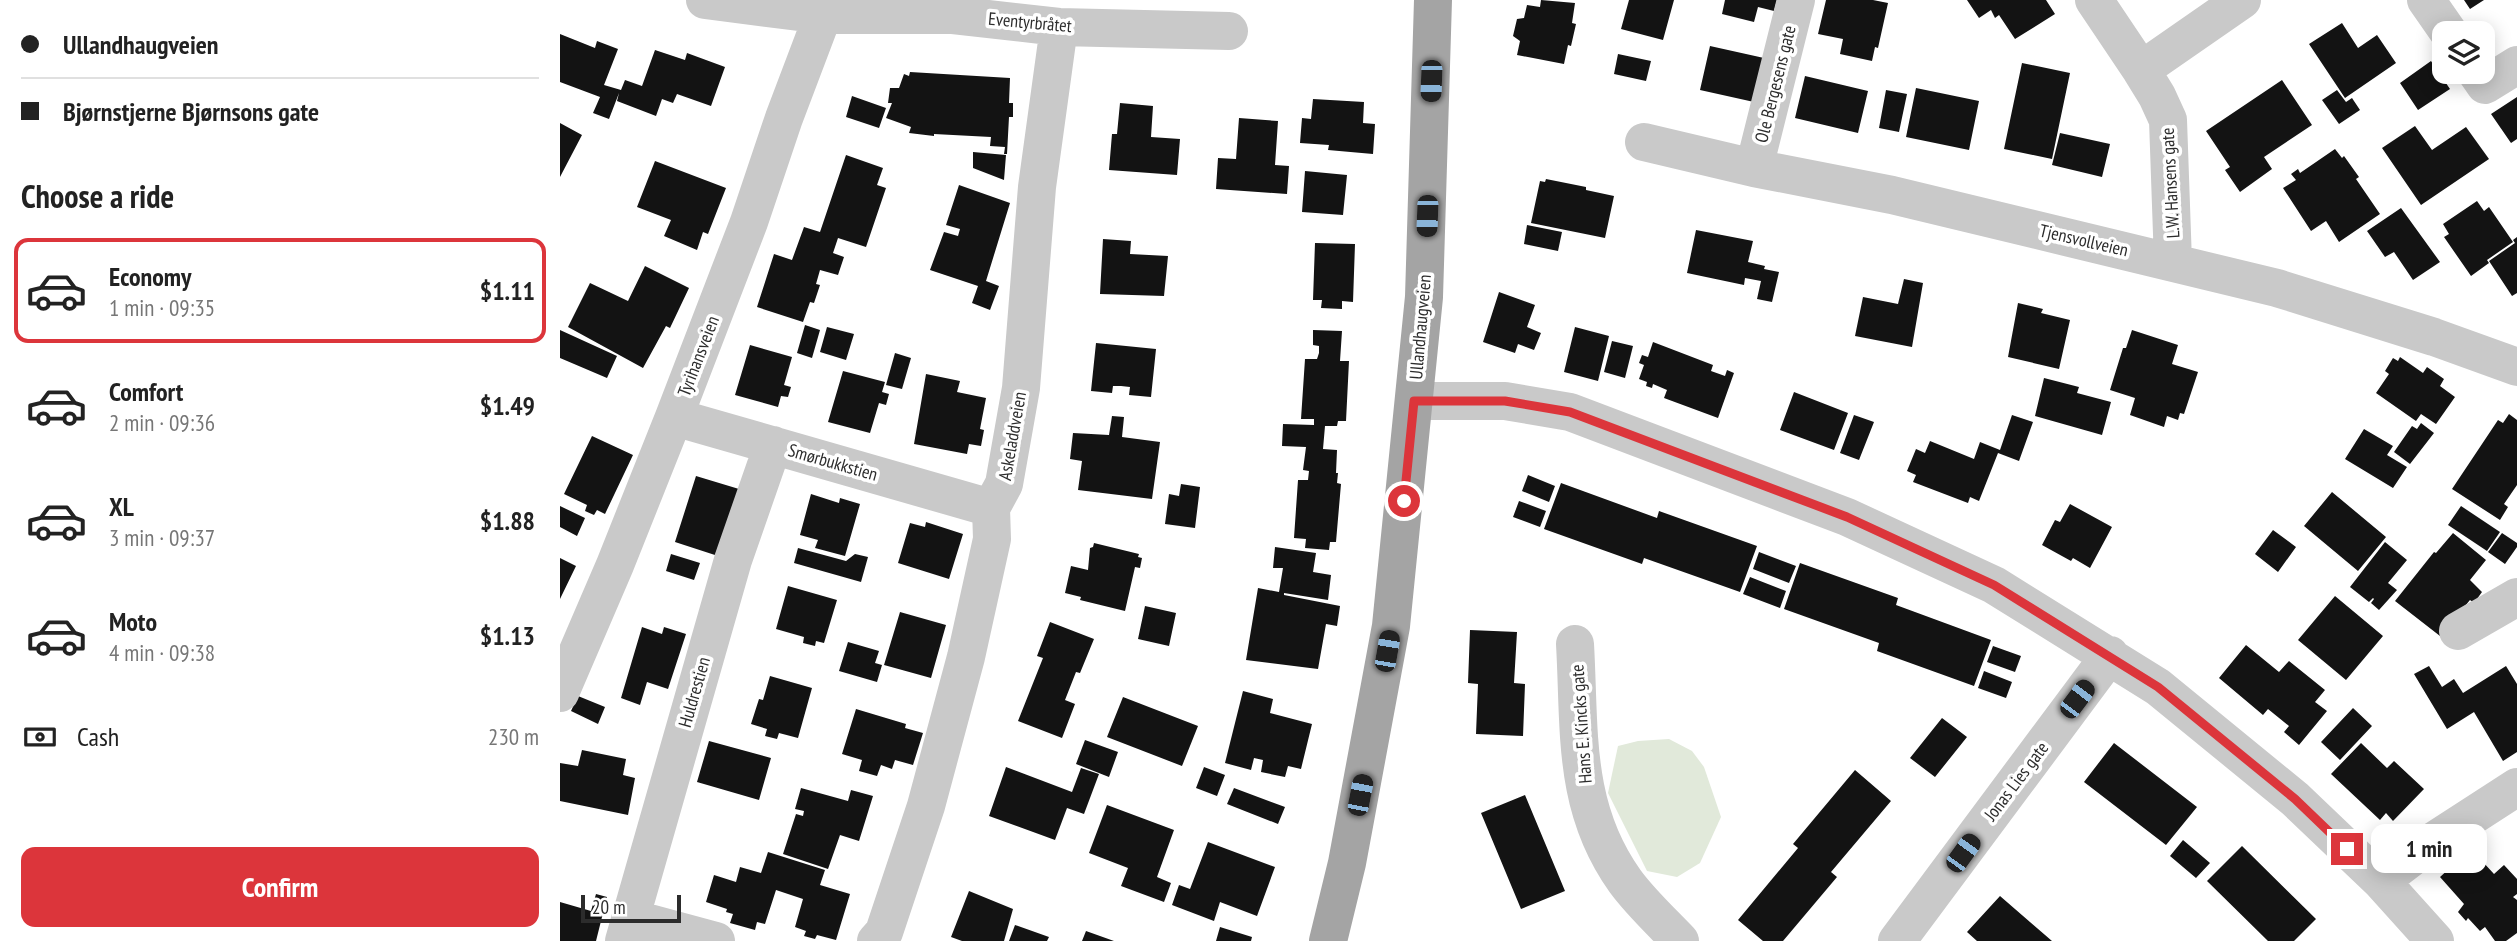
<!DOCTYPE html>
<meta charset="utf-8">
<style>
body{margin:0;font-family:"PT Sans Narrow",sans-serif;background:#f6f6f6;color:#222;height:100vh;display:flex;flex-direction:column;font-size:26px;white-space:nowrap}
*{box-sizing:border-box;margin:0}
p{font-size:23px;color:#767676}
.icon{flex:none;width:38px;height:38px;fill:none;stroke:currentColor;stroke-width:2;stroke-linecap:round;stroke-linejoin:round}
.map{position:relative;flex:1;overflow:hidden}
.sheet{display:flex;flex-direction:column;background:#fff;width:560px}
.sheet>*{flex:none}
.guide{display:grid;align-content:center;height:154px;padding:0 21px;background:#fff}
.buttons{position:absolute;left:1872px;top:21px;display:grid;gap:14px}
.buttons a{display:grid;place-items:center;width:63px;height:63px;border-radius:14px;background:#fff;box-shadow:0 4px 18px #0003;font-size:35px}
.scale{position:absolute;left:21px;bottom:18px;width:100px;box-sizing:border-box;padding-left:7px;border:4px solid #2c2c2c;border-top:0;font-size:19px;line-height:24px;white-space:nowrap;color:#2c2c2c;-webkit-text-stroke:5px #fff;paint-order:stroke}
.end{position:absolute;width:32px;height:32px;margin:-16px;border:9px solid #dc353b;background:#fff;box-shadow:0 0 0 4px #fff}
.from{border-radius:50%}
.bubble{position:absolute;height:49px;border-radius:14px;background:#fff;box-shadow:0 4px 18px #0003;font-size:23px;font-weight:700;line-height:49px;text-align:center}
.car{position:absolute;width:21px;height:42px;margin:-21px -10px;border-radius:9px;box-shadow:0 0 5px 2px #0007;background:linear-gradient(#222 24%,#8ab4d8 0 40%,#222 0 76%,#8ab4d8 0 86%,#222 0)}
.guide b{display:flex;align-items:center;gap:24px;height:66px;font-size:26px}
.guide b+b{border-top:2px solid #e0e0e0}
.guide i{width:18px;height:18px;background:#222}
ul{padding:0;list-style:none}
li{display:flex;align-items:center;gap:21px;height:105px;margin:0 14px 10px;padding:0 7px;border:4px solid transparent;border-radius:14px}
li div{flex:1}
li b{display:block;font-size:26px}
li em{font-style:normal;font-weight:700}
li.current{border-color:#dc353b}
li>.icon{width:63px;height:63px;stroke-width:1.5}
h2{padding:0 21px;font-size:32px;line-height:84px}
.pay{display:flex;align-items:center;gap:18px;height:77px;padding:0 21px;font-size:26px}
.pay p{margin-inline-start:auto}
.cta{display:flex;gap:14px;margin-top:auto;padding:14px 21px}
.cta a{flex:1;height:80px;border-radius:14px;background:#dc353b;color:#fff;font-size:28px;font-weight:700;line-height:80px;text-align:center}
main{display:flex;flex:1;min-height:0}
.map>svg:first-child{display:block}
</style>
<main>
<section class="sheet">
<div class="guide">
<b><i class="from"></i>Ullandhaugveien</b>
<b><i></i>Bjørnstjerne Bjørnsons gate</b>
</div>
<h2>Choose a ride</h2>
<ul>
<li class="current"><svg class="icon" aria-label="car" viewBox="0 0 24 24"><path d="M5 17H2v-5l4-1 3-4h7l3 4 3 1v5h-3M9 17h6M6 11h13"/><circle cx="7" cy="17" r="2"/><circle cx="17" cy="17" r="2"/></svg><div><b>Economy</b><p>1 min · 09:35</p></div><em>$1.11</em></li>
<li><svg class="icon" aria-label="car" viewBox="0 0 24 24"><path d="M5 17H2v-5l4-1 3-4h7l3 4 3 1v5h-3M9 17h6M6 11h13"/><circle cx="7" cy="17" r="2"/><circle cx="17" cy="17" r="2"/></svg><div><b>Comfort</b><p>2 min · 09:36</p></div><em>$1.49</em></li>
<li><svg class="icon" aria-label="car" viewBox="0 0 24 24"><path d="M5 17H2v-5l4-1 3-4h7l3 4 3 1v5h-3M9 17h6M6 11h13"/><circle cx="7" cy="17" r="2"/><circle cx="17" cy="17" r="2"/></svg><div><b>XL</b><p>3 min · 09:37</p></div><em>$1.88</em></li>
<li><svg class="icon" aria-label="car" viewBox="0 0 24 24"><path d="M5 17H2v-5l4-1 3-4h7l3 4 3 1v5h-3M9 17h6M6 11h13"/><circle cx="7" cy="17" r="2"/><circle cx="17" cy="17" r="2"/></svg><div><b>Moto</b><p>4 min · 09:38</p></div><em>$1.13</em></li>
</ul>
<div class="pay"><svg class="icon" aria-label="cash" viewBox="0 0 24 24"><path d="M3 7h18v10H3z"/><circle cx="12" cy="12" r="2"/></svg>Cash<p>230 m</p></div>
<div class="cta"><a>Confirm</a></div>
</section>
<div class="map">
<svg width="1957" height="941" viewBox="0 0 1957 941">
<rect width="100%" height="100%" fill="#fff"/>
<!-- green -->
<path fill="#e1e9da" d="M 1109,739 L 1132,751 L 1144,767 L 1161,817 L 1140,863 L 1117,877 L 1087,871 L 1048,793 L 1058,746 L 1078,741 Z"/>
<!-- building -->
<path fill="#131313" d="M 981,0 L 1015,3 L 1012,23 L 1016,24 L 1011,46 L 1008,45 L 1004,64 L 957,55 L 960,41 L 953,36 L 957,19 L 964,18 L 967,5 L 980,7 Z
M 1069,0 L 1114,0 L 1103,40 L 1061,29 Z
M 1165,0 L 1217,0 L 1214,11 L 1198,7 L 1194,22 L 1162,14 Z
M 1266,0 L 1313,0 L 1328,3 L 1318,48 L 1315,47 L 1312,61 L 1280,54 L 1283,39 L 1258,34 Z
M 1407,0 L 1486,0 L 1495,14 L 1455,39 L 1439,15 L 1435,18 L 1431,10 L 1419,18 Z
M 1904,0 L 1924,0 L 1910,9 Z
M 1782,23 L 1798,48 L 1817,35 L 1836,63 L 1785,98 L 1749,44 Z
M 0,34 L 35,48 L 37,41 L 58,49 L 44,85 L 61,90 L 65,80 L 82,86 L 95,50 L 125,60 L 127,53 L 165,67 L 151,106 L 117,94 L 113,103 L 102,99 L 96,116 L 57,101 L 59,93 L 49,119 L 33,113 L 40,97 L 0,82 Z
M 1150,46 L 1204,58 L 1194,102 L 1140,90 Z
M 1058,54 L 1091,61 L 1086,81 L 1054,74 Z
M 1871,61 L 1890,89 L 1858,110 L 1840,83 Z
M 1462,63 L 1510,73 L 1492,159 L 1444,149 Z
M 350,72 L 450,78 L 449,103 L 453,103 L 453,117 L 449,117 L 447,154 L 444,154 L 445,147 L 430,146 L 431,137 L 374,134 L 374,136 L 349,133 L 351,127 L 326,118 L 332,103 L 328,103 L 330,88 L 339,88 L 344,74 L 349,76 Z
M 1245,76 L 1308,91 L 1298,133 L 1235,118 Z
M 1722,80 L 1752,125 L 1704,157 L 1712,169 L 1680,192 L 1665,170 L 1670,167 L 1646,131 Z
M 1356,88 L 1419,101 L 1409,150 L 1346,137 Z
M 1326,90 L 1347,94 L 1339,132 L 1319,128 Z
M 1777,90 L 1786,102 L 1792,98 L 1800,110 L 1779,124 L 1762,100 Z
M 292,96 L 326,108 L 319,128 L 286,117 Z
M 1957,97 L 1957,139 L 1951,143 L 1931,114 Z
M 753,99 L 804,102 L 803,123 L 815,124 L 813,154 L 768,150 L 769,145 L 740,143 L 742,118 L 751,119 Z
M 560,103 L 593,106 L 591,137 L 620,139 L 617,175 L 549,170 L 552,134 L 557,134 Z
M 679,118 L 718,121 L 715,165 L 729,166 L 727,194 L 656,189 L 658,158 L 676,159 Z
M 0,123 L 22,135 L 0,177 Z
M 1855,126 L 1872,150 L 1906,127 L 1929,159 L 1861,205 L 1822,148 Z
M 1500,133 L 1550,144 L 1542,177 L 1492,165 Z
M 1775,149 L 1782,158 L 1784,156 L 1799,177 L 1796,179 L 1820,214 L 1779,242 L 1766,221 L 1751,231 L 1723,188 L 1736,180 L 1731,174 L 1738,169 L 1740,173 Z
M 413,152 L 446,155 L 444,180 L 413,168 Z
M 286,155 L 323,168 L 317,185 L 326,188 L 306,247 L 278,238 L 273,253 L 284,257 L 278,275 L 260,270 L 256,284 L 260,285 L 254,303 L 250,302 L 243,322 L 197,307 L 214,254 L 232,260 L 244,227 L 260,232 Z
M 95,161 L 166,188 L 148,234 L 143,232 L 137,250 L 104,236 L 111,220 L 77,207 Z
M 745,171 L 787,175 L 783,215 L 742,212 Z
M 986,179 L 1026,187 L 1026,190 L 1054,196 L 1045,238 L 971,223 L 980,181 L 985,182 Z
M 399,185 L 450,203 L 426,281 L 439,286 L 430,310 L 412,303 L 418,286 L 370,270 L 384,232 L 398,236 L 400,229 L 386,225 Z
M 1917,201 L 1924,211 L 1929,207 L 1953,242 L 1927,260 L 1929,263 L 1911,276 L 1884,237 L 1889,234 L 1883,224 Z
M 1841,208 L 1880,262 L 1853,280 L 1834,252 L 1825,257 L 1807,231 Z
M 967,225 L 1002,232 L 998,251 L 964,244 Z
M 1136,230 L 1193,241 L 1188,262 L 1205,266 L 1204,269 L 1219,272 L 1212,302 L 1197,299 L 1201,281 L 1185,278 L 1184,285 L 1127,273 Z
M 1957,237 L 1957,293 L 1952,296 L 1929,261 L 1955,243 L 1953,240 Z
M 543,239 L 571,241 L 570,254 L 608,256 L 604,296 L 540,294 Z
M 755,243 L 795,244 L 793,302 L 782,301 L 782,309 L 761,308 L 762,300 L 753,300 Z
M 85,266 L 129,288 L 110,328 L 106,326 L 83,368 L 8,327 L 30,283 L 68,301 Z
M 1344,279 L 1363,283 L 1352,347 L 1295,336 L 1303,297 L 1338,304 Z
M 939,292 L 975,305 L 967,327 L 981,333 L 974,350 L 958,344 L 955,353 L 923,342 Z
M 1458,303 L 1483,309 L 1481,313 L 1510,320 L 1499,369 L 1448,357 Z
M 245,325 L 260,330 L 252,358 L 237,353 Z
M 267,327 L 294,334 L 286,360 L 260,352 Z
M 1015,327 L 1049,336 L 1038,381 L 1004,372 Z
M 0,330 L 57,356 L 47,378 L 0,358 Z
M 753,330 L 782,331 L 780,361 L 789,361 L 786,421 L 778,421 L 777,426 L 765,426 L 763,449 L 777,450 L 776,473 L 778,473 L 777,483 L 781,484 L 776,542 L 770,542 L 769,550 L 745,548 L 746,539 L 734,538 L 738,480 L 748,480 L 749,471 L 743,470 L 746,447 L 722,446 L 723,424 L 754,425 L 754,419 L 741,419 L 745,359 L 757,359 L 759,353 L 759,346 L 753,345 Z
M 1572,330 L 1618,345 L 1612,364 L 1638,372 L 1624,414 L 1620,413 L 1618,420 L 1607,416 L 1604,427 L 1570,415 L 1575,398 L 1550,390 L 1563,348 L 1566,348 Z
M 1052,341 L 1073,346 L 1065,378 L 1044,372 Z
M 1093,342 L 1153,365 L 1151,371 L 1165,376 L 1167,370 L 1174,373 L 1158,418 L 1104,398 L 1107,390 L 1093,384 L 1092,388 L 1086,386 L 1087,382 L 1079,379 L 1084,365 L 1079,363 L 1082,355 L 1088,357 Z
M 536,343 L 596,349 L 591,397 L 569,395 L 570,387 L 561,386 L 553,386 L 552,393 L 531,391 Z
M 190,345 L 232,357 L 224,385 L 231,387 L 228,397 L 221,396 L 218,407 L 175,395 Z
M 335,353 L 351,358 L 342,389 L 326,385 Z
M 1840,357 L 1863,373 L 1867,367 L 1884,379 L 1880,386 L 1895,397 L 1876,424 L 1861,414 L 1856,421 L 1816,393 L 1829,374 L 1825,371 L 1833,358 L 1838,361 Z
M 283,371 L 325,382 L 322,392 L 329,394 L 326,405 L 319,403 L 310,433 L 268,422 Z
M 366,374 L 400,381 L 397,392 L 426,398 L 420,429 L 424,430 L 421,446 L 409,444 L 407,454 L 354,444 Z
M 1484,378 L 1519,387 L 1517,393 L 1551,402 L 1542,435 L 1475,416 Z
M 1234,392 L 1288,413 L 1274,450 L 1220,430 Z
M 1949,414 L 1957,420 L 1957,485 L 1944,504 L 1948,507 L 1940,520 L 1892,489 L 1938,420 L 1943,423 Z
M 1294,415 L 1314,422 L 1299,460 L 1280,453 Z
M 1452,415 L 1473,422 L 1459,461 L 1438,453 L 1419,501 L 1410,497 L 1408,503 L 1353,482 L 1356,475 L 1347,471 L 1356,449 L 1365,453 L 1370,441 L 1414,459 L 1420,442 L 1440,450 Z
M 552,416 L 564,417 L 562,437 L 600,442 L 592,499 L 518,490 L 522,461 L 510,459 L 513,433 L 549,435 Z
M 1861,423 L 1874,433 L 1850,464 L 1834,452 L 1852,426 L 1857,429 Z
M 1804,429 L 1833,446 L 1827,455 L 1847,467 L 1833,488 L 1785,459 Z
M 32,436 L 73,455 L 45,514 L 37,510 L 34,515 L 25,511 L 27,505 L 4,494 Z
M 968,475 L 995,486 L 989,502 L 962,491 Z
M 136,476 L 179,489 L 158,556 L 115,542 Z
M 1001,483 L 1097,518 L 1099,511 L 1197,546 L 1180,592 L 1084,558 L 1082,564 L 984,529 Z
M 621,484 L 640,487 L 635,528 L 605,524 L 609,494 L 619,496 Z
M 1772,492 L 1826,537 L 1798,571 L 1744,526 Z
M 251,494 L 279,503 L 280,498 L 300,504 L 285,556 L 255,548 L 258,540 L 240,535 Z
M 959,501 L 986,511 L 980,527 L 953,517 Z
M 1510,504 L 1552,527 L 1530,568 L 1513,558 L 1511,561 L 1482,545 L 1495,520 L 1500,522 Z
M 0,506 L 25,518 L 17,536 L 0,527 Z
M 1901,506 L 1940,532 L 1927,551 L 1888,525 Z
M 366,522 L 403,534 L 389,579 L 338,563 L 350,523 L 365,527 Z
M 1713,530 L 1736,547 L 1718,572 L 1695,554 Z
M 1893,533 L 1926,560 L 1910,580 L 1922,592 L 1914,603 L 1910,600 L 1880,636 L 1835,601 L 1874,552 L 1876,553 Z
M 1942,533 L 1957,543 L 1957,547 L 1945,564 L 1928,552 Z
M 1825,542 L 1847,560 L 1828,583 L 1837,590 L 1819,610 L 1811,603 L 1814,599 L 1813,598 L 1809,602 L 1790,587 Z
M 534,543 L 579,554 L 578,557 L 582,558 L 580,568 L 575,567 L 565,611 L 520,600 L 521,597 L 505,593 L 511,566 L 528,570 L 530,548 L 533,547 Z
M 715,547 L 756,553 L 753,572 L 771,575 L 768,600 L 724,593 L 724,595 L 780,606 L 777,626 L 766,624 L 758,669 L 686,660 L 698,588 L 719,592 L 723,568 L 713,568 Z
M 238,548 L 286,561 L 295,554 L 308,557 L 301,582 L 234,563 Z
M 1199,552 L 1236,566 L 1229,583 L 1193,569 Z
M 111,554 L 140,563 L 134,580 L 106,571 Z
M 0,558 L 16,566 L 0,599 Z
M 1240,563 L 1338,598 L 1336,605 L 1431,640 L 1414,686 L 1317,651 L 1319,643 L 1224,609 Z
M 1190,577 L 1226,591 L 1220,608 L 1183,594 Z
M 228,586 L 277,600 L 264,643 L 256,641 L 255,646 L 243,643 L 244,637 L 216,629 Z
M 1775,596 L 1823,636 L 1786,680 L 1738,640 Z
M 585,606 L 616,613 L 609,646 L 578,639 Z
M 340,612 L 386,625 L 371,678 L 324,665 Z
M 490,622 L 534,639 L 520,673 L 516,672 L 505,700 L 515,704 L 502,738 L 458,721 L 483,658 L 477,656 Z
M 82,627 L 102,634 L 104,627 L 126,634 L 108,689 L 87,682 L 80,705 L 61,698 Z
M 910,630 L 957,632 L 954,683 L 965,684 L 963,736 L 916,734 L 918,684 L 908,683 Z
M 288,642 L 319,651 L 315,663 L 322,665 L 317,682 L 279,671 Z
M 1686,645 L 1719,672 L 1729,661 L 1765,690 L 1755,702 L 1767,711 L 1739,745 L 1724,732 L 1729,726 L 1708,709 L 1703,715 L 1659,678 Z
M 1433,646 L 1461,656 L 1455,672 L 1427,662 Z
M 1869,666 L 1882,687 L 1894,679 L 1903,693 L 1946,666 L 1957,684 L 1957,752 L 1943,761 L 1914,712 L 1887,729 L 1854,674 Z
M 1424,671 L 1452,682 L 1446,698 L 1418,688 Z
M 210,676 L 252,688 L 238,738 L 219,733 L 217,739 L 205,736 L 207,729 L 191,724 L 199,699 L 203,700 Z
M 683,691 L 713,699 L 710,713 L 752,724 L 741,769 L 728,766 L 725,777 L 701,772 L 703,760 L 694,758 L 691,770 L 665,763 Z
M 18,696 L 45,707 L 38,724 L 11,711 Z
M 563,697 L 638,726 L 622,766 L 547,737 Z
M 1793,708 L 1812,726 L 1780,760 L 1761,742 Z
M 296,709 L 346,724 L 345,728 L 363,733 L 353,765 L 335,760 L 332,769 L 321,765 L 317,776 L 299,771 L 302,760 L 282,754 Z
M 1382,718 L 1407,737 L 1375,777 L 1350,758 Z
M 525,740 L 558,752 L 549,777 L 516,764 Z
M 149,741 L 211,758 L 199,800 L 137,782 Z
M 1554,743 L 1637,807 L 1606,845 L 1524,782 Z
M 1801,743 L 1827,768 L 1834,761 L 1864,789 L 1833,821 L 1826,813 L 1820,820 L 1771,774 Z
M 22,750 L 66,759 L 63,775 L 75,778 L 68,815 L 0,801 L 0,763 L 18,766 Z
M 446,767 L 512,792 L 521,768 L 539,774 L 524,814 L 507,808 L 495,840 L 429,816 Z
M 644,767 L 665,775 L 657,796 L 636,788 Z
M 1295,770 L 1331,801 L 1271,872 L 1277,877 L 1223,941 L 1203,941 L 1178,920 L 1238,848 L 1233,844 Z
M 241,788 L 288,801 L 291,790 L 313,796 L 299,841 L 280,835 L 268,869 L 223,854 L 236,814 L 243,816 L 244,811 L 235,809 Z
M 674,788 L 725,807 L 718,824 L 667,804 Z
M 965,795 L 1005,891 L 961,909 L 921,813 Z
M 547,805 L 614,830 L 597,877 L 611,883 L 604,902 L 561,886 L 568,868 L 529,853 Z
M 1623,840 L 1650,863 L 1636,878 L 1610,856 Z
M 648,842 L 715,867 L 697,916 L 660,902 L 654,921 L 612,905 L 619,885 L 630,889 Z
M 1682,846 L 1756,919 L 1734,941 L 1708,941 L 1647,881 Z
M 1911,849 L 1934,874 L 1944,865 L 1957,879 L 1957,894 L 1953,897 L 1957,900 L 1957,933 L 1946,941 L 1935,941 L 1925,927 L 1920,931 L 1908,918 L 1906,921 L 1898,912 L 1904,904 L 1880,877 Z
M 208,852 L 265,870 L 260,885 L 290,894 L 276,940 L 257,935 L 255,939 L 244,936 L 246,931 L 235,927 L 243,899 L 216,890 L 205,924 L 197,922 L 195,930 L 170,923 L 173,914 L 166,912 L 167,909 L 146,902 L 154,875 L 176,882 L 180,867 L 201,873 Z
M 409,891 L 453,909 L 444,941 L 402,941 L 391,937 Z
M 36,894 L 47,897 L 36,941 L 0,941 L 0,902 L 31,911 Z
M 1440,896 L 1492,941 L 1417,941 L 1407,932 Z
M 455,925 L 489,937 L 487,941 L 449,941 Z
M 660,927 L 692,937 L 691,941 L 656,941 Z
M 526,931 L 554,941 L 522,941 Z"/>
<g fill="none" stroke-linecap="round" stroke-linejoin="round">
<!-- minor -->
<path stroke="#c9c9c9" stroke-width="38" d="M 145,0 L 263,15 L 393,15 L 499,27 L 669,31
M 1534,0 L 1581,70 L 1597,96 L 1608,120 L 1613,262
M 1866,0 L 1889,33
M 1581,70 L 1682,0
M 1916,72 L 1925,85 L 1957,65
M 1084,142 L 1194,168 L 1332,195 L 1717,288 L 1874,337 L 1957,367
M 1194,168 L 1236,0
M 854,401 L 945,401 L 1010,412 L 1287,517 L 1434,585 L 1598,687 L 1735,799 L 1821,881 L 1875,941
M 114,417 L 431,508
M 1898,631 L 1957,597
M 1015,644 C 1020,730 1012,807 1065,881 C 1081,903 1102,922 1120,941
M 0,693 L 55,565 L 114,417 L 189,222 L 224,118 L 263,15
M 1821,881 L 1872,842 L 1957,787
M 71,918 L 156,941
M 64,941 L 173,560 L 213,445
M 316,941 L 324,932 L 366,806 L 406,657 L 432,539 L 431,508 L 444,484 L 461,388 L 477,187 L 499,27
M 1337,941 L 1550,655"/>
<!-- major -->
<path stroke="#a4a4a4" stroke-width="38" d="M 768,941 L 787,863 L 831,626 L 864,297 L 873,0"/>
</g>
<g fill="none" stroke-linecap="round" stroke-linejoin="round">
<!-- route -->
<path stroke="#dc353b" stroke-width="9" d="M 844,501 L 854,401 L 945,401 L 1010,412 L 1287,517 L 1434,585 L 1598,687 L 1735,799 L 1787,849"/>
</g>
<g text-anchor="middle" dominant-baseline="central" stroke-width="7" stroke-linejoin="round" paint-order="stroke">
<!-- street labels -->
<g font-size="18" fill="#2c2c2c" stroke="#fff">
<text transform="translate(470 22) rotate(5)">Eventyrbråtet</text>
<text transform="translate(1215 84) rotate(-76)">Ole Bergesens gate</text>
<text transform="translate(1610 183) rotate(-93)">L.W. Hansens gate</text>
<text transform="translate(1524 240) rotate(13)">Tjensvollveien</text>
<text transform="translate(860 327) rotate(-85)">Ullandhaugveien</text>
<text transform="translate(138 356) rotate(-69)">Tyrihansveien</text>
<text transform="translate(452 436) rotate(-80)">Askeladdveien</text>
<text transform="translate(273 462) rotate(16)">Smørbukkstien</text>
<text transform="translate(134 692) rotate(-74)">Huldrestien</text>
<text transform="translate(1021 724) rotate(-94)">Hans E. Kincks gate</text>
<text transform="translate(1456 781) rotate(-53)">Jonas Lies gate</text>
</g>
</g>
</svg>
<div class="buttons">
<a><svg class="icon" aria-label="layers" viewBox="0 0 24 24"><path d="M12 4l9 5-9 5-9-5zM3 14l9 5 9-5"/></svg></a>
</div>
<div class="scale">20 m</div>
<i class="end from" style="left:844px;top:501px"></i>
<i class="end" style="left:1787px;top:849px"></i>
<div class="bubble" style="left:1811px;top:824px;width:116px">1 min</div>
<i class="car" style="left:871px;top:81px;rotate:182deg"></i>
<i class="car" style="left:867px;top:216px;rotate:182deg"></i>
<i class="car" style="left:827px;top:651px;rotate:10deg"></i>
<i class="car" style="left:1517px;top:699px;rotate:37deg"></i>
<i class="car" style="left:800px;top:795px;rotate:11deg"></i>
<i class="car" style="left:1403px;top:853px;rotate:36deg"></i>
</div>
</main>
